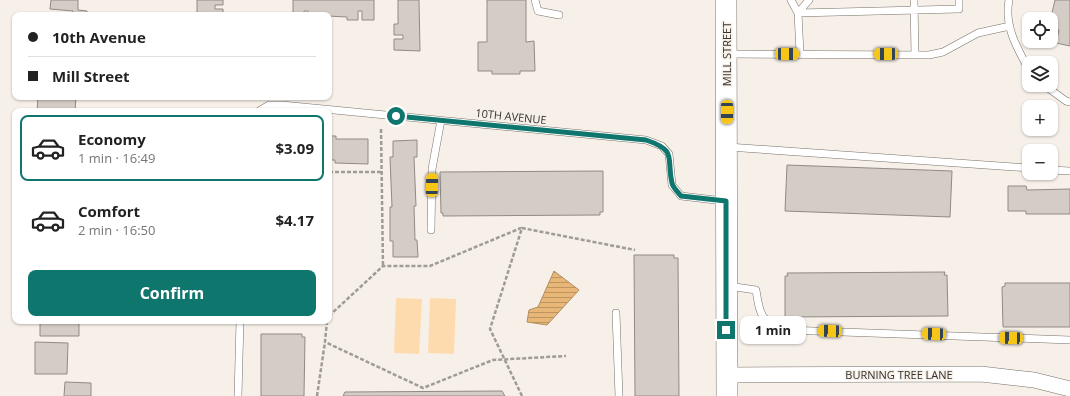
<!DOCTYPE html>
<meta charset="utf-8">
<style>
body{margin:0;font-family:"Open Sans",sans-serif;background:#f6f6f6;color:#222;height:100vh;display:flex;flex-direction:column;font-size:15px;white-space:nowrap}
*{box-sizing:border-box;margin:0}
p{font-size:13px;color:#767676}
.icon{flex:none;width:22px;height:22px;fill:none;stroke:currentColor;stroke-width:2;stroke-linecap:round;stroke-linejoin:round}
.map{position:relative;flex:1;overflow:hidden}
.sheet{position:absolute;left:12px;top:108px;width:320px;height:216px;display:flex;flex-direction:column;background:#fff;border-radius:8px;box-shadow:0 1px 3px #0004}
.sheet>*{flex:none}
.top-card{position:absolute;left:12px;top:12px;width:320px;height:88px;border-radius:8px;box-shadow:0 1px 3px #0004;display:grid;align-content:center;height:88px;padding:0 16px;background:#fff}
.controls{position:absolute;left:1022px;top:12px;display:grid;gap:8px}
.controls a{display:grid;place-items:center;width:36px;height:36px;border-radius:8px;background:#fff;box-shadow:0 1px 3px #0004;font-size:20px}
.end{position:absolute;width:18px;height:18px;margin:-9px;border:5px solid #0f766e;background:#fff;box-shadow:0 0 0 2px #fff}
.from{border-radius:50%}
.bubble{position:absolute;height:28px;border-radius:8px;background:#fff;box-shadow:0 1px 3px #0004;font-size:13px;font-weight:700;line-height:28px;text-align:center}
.car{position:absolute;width:12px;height:24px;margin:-12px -6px;border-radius:5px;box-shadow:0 0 3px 1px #0007;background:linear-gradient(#f5c518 24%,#345 0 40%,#f5c518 0 76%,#345 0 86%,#f5c518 0)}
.top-card b{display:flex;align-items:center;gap:14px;height:38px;font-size:15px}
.top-card b+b{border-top:1px solid #e0e0e0}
.top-card i{width:10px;height:10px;background:#222}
ul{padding:7px 0 0;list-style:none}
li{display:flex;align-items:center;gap:12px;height:66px;margin:0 8px 6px;padding:0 8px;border:2px solid transparent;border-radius:8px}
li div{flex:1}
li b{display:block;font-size:15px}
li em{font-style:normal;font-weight:700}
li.on{border-color:#0f766e}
li>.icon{width:36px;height:36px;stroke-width:1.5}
.button{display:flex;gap:8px;margin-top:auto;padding:8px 16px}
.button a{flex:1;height:46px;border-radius:8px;background:#0f766e;color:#fff;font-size:16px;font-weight:700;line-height:46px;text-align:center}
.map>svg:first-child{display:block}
</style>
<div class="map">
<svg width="1070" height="396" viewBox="0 0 1070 396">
<defs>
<pattern id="water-rules" width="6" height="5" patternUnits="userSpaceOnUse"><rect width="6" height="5" fill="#e8b676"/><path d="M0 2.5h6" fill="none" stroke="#bd9561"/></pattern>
</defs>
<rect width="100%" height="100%" fill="#f7f0e8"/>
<!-- grass -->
<path fill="#fedbaf" d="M 396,298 L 422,299 L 419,354 L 394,353 Z
M 430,298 L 456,299 L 454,354 L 428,353 Z"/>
<!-- water -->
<path fill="url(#water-rules)" stroke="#b28e60" d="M 554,271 L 579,290 L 547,325 L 527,322 L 529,310 L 538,307 Z"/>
<!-- building -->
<path fill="#d4cdc5" stroke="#918a83" d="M 51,0 L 78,0 L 78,10 L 87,11 L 87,15 L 72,15 L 73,11 L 50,9 Z
M 197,0 L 223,0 L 223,5 L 215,5 L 215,9 L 223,9 L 223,15 L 197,15 Z
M 293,0 L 374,0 L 374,20 L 362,20 L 362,11 L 358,11 L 358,20 L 347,20 L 347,17 L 308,15 L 308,11 L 304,11 L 304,15 L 293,15 Z
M 398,0 L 419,0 L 420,51 L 394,50 L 394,39 L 403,39 L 403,35 L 394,35 L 394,24 L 398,24 Z
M 487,0 L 526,0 L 526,42 L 534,41 L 535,71 L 520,71 L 520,74 L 492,74 L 492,71 L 478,71 L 478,42 L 487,42 Z
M 1055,0 L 1070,0 L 1070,46 L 1056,43 L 1059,30 L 1053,29 L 1056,18 L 1051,17 Z
M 38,97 L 76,97 L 75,111 L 37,111 Z
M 329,136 L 336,136 L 336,139 L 368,139 L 368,164 L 335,163 L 335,160 L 329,160 Z
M 417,140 L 417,157 L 414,157 L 416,206 L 414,206 L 415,240 L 417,240 L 418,257 L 393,257 L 393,241 L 390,241 L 390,207 L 392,207 L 390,157 L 393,157 L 393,141 Z
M 787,165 L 952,171 L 950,217 L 785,211 Z
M 603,171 L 603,212 L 600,212 L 600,215 L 443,216 L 443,213 L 441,213 L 440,172 Z
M 1008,186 L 1026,186 L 1027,190 L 1070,189 L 1070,214 L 1026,214 L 1026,211 L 1008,211 Z
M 634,255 L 674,255 L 674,258 L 678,258 L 679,396 L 635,396 Z
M 945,272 L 944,275 L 947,275 L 948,316 L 785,317 L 785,276 L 788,276 L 787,273 Z
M 1005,283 L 1070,283 L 1070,327 L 1003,327 L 1002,287 L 1005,286 Z
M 40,321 L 79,321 L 79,336 L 40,336 Z
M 261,334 L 302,334 L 302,337 L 305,337 L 304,396 L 261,396 Z
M 35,342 L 68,343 L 67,374 L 35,374 Z
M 65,382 L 91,383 L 91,396 L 64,396 Z
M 502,391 L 505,396 L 343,396 L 345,392 Z"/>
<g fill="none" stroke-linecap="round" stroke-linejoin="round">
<defs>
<path id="lane" d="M 535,0 L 538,11 L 559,15
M 791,0 L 798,13
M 914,0 L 915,55
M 1009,0 C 1004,26 1017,48 1029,70
M 798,13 L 809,0
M 800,53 L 798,13 L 959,9 L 959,0
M 728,54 L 929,55 L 943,52 L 978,33 L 1010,26
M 1044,85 L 1066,101 L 1070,102
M 259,111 L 269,105 L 282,105 L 646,140 L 662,146 L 669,154 L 672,185 L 681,196 L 724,201
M 728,147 L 1029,168
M 1051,170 L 1070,171
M 431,230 L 432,169 L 441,120
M 728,286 L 756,290 C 760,315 760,321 786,330 L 1070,340
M 616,313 L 619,396
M 238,396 L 240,321"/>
<path id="street" d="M 726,375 L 981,374 L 1034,380 L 1070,389"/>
<path id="secondary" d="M 726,0 L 727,396"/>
</defs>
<!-- lane casing -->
<use href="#lane" stroke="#77716a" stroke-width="8"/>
<!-- street casing -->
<use href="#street" stroke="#77716a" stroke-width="16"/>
<!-- secondary casing -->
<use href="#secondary" stroke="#77716a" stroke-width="22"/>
<!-- path -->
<path stroke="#a09b95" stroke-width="2.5" stroke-dasharray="4 2" stroke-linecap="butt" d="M 381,129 L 383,266
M 329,172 L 381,172
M 329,316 L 383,266 L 430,266 L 521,228
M 327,321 L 325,342 L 423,388 L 493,360 L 566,356
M 317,396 L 325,342
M 522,396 L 490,329 L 522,228 L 635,250"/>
<!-- lane -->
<use href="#lane" stroke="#fff" stroke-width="7"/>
<!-- street -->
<use href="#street" stroke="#fff" stroke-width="15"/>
<!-- secondary -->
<use href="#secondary" stroke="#fff" stroke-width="21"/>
</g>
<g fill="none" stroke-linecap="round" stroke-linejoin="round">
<!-- route -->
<path stroke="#0f766e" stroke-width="5" d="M 396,116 L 646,140 C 678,151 666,157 672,183 C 673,188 678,192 681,196 L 726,201 L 726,330"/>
</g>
<g text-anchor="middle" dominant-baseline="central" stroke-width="3" stroke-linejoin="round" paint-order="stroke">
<!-- street labels -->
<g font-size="11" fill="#34312e" stroke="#f7f0e8">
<text transform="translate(726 54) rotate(-90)">MILL STREET</text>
<text transform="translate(511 116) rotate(6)">10TH AVENUE</text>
<text x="899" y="374">BURNING TREE LANE</text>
</g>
</g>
</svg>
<div class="controls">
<a><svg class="icon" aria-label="locate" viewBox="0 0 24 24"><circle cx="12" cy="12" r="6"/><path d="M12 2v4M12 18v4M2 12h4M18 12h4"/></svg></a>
<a><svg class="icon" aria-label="layers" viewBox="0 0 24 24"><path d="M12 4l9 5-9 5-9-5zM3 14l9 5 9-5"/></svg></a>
<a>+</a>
<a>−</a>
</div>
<i class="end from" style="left:396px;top:116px"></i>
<i class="end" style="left:726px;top:330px"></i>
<div class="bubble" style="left:740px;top:316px;width:66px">1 min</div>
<i class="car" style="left:787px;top:54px;rotate:90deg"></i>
<i class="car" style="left:886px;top:54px;rotate:270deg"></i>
<i class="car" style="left:727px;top:112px;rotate:180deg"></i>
<i class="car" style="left:432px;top:185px;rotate:1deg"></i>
<i class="car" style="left:830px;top:331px;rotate:272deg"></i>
<i class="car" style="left:934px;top:334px;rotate:272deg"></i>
<i class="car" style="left:1011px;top:338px;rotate:272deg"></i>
<div class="top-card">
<b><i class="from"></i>10th Avenue</b>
<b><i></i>Mill Street</b>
</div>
<section class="sheet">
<ul>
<li class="on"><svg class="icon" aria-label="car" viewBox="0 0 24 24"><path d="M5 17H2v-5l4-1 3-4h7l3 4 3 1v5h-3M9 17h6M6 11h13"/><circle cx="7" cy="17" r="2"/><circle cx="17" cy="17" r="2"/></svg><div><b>Economy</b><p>1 min · 16:49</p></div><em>$3.09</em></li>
<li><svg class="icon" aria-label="car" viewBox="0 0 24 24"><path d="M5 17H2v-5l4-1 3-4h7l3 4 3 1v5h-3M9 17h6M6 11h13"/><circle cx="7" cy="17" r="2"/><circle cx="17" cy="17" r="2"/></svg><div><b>Comfort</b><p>2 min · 16:50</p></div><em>$4.17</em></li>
</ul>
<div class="button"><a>Confirm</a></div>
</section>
</div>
